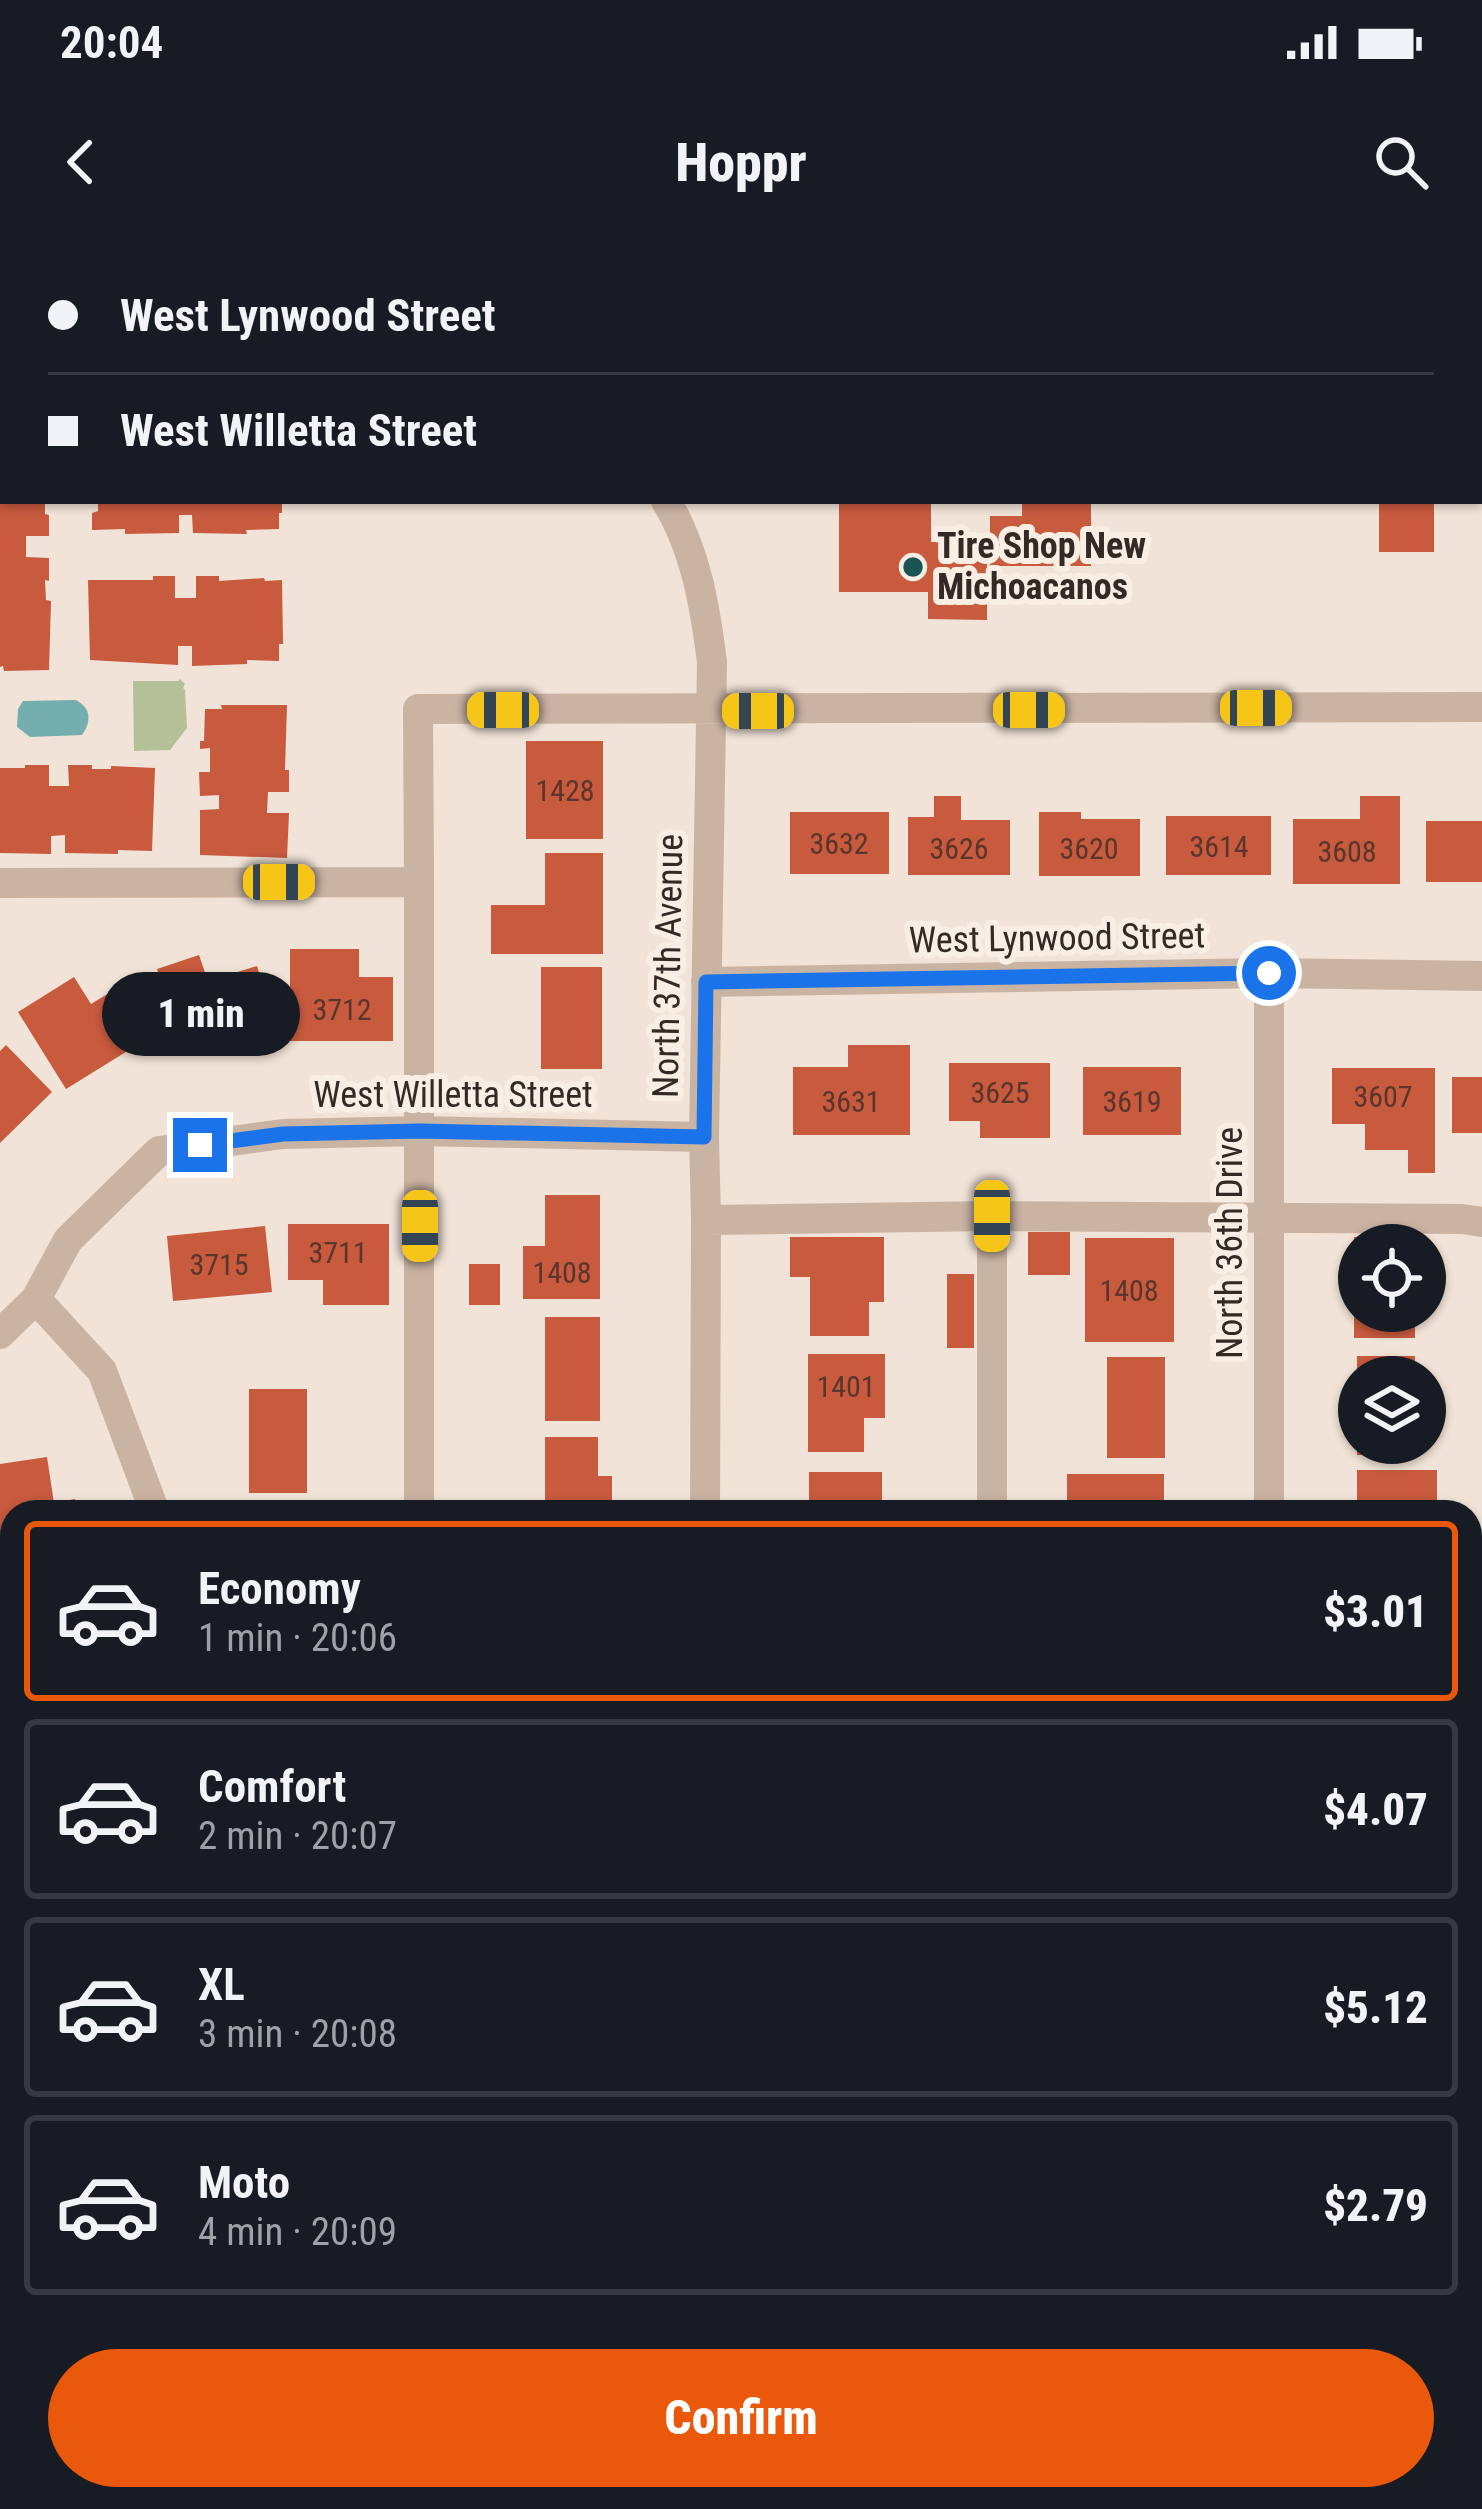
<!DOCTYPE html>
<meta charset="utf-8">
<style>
body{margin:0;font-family:"Roboto Condensed",sans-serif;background:#242831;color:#f1f3f6;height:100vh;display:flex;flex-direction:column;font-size:45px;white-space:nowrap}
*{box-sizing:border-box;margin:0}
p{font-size:39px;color:#9ea1a6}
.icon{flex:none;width:66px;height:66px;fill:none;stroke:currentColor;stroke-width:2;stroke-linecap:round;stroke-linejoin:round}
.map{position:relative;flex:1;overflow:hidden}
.details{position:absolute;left:0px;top:1260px;width:1482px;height:1011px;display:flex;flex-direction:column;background:#171b24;border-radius:36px 36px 0 0;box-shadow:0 3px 9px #0004}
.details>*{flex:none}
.guide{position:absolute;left:0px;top:0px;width:1482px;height:264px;box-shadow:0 3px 9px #0004;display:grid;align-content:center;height:264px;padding:0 48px;background:#171b24}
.tools{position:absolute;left:1338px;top:984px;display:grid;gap:24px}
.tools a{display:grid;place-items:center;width:108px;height:108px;border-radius:50%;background:#171b24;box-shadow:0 3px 9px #0004;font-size:60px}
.end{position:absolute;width:54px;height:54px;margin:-27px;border:15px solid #1a73e8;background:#fff;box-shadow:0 0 0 6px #fff}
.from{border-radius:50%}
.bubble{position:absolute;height:84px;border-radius:42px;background:#171b24;box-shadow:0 3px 9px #0004;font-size:39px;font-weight:800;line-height:84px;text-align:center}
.car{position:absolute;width:36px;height:72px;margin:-36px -18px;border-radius:15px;box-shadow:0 0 9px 3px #0007;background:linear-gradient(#f5c518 24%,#345 0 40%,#f5c518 0 76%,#345 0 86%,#f5c518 0)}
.guide b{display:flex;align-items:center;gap:42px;height:114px;font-size:45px}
.guide b+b{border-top:3px solid #363941}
.guide i{width:30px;height:30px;background:#f1f3f6}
ul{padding:21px 0 0;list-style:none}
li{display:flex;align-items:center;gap:36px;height:180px;margin:0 24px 18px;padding:0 24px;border:6px solid #363941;border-radius:12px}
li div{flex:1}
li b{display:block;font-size:45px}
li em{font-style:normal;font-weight:800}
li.current{border-color:#ea580c}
li>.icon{width:108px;height:108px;stroke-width:1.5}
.action{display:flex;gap:24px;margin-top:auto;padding:24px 48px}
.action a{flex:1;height:138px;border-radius:72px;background:#ea580c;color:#fff;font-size:48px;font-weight:800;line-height:138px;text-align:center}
.status{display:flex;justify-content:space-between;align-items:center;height:84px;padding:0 60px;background:#171b24;direction:ltr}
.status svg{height:33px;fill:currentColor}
header{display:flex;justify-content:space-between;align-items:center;height:156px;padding:0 48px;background:#171b24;font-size:54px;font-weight:800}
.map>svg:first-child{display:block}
</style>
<div class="status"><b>20:04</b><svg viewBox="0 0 49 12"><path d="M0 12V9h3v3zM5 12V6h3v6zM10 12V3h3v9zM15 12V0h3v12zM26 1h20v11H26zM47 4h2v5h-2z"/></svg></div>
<header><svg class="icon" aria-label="back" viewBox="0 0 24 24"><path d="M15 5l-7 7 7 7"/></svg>Hoppr<svg class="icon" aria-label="search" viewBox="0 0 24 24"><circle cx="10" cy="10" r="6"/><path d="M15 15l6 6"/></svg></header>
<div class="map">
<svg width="1482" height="2269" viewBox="0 0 1482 2269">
<rect width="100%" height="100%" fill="#f1e3d7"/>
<!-- green -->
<path fill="#b4c097" d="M 180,439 L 185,444 L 183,448 L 185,450 L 187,488 L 170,510 L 134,511 L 133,441 L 178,441 Z"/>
<!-- water -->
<path fill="#75aeae" d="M 76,460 C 92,469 91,482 82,495 L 30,497 L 17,487 L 18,469 L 23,461 Z"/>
<!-- building -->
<path fill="#c85a3e" d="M 0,261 L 45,261 L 45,274 L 49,275 L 49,296 L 26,296 L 26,317 L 49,318 L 49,341 L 45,340 L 46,360 L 51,361 L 49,430 L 4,431 L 3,426 L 0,427 Z
M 98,261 L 282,261 L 282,273 L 279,273 L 279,289 L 246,290 L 247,294 L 193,293 L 192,275 L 179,275 L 179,293 L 125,294 L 125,289 L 92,290 L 92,273 L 98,271 Z
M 839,261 L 931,261 L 931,302 L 987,302 L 987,380 L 928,379 L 928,352 L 839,352 Z
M 1022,261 L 1091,261 L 1091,326 L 990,326 L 990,276 L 1022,276 Z
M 1379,261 L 1434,261 L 1434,312 L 1379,312 Z
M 153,336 L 175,336 L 175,358 L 196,358 L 196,336 L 219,336 L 219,341 L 264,338 L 265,341 L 282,340 L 283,404 L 279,404 L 279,421 L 247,420 L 247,424 L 192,426 L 192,406 L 178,406 L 178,425 L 90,420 L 88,340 L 153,340 Z
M 221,465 L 287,465 L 285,530 L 289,530 L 289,552 L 268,552 L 267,573 L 289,573 L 287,618 L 200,615 L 200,570 L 219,569 L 219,555 L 200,556 L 199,532 L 210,532 L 210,508 L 200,509 L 200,501 L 204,501 L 205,469 L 222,469 Z
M 526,501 L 603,501 L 603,599 L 526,599 Z
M 25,525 L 49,525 L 49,546 L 69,546 L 68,525 L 92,525 L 92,529 L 111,529 L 111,526 L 155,528 L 152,611 L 118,610 L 118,614 L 65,613 L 65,595 L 51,596 L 51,614 L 0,613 L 0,528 L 25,528 Z
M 934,556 L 961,556 L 961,580 L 1010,580 L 1010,635 L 908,635 L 908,577 L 934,577 Z
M 1360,556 L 1400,556 L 1400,644 L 1293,644 L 1293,579 L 1360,579 Z
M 790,572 L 889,572 L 889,634 L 790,634 Z
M 1039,572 L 1081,572 L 1081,579 L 1140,579 L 1140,636 L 1039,636 Z
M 1166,576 L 1271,576 L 1271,635 L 1166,635 Z
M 1426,581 L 1482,581 L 1482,642 L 1426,642 Z
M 545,613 L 603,613 L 603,714 L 491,714 L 491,665 L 545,665 Z
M 290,709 L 359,709 L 359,737 L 393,737 L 393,801 L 290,801 Z
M 199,715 L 208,741 L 257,726 L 273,778 L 181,807 L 157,729 Z
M 541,727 L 602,727 L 602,829 L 541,829 Z
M 74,737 L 91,764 L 124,744 L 155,794 L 66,849 L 18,772 Z
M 6,805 L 52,852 L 0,903 L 0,811 Z
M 848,805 L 910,805 L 910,895 L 793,895 L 793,827 L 848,827 Z
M 949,823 L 1050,823 L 1050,898 L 980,898 L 980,881 L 949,881 Z
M 1083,827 L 1181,827 L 1181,895 L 1083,895 Z
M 1332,828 L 1435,828 L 1435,933 L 1408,933 L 1408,910 L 1365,910 L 1365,884 L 1332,884 Z
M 1452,837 L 1482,837 L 1482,893 L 1452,893 Z
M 545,955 L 600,955 L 600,1059 L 523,1059 L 523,1006 L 545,1006 Z
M 288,984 L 389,984 L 389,1065 L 323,1065 L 323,1040 L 288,1040 Z
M 265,986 L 272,1052 L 173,1061 L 167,996 Z
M 1028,992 L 1070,992 L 1070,1035 L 1028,1035 Z
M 790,997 L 884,997 L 884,1062 L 869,1062 L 869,1096 L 810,1096 L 810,1037 L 790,1037 Z
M 1354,997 L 1415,997 L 1415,1005 L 1359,1005 L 1359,1071 L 1415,1071 L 1415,1098 L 1354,1098 Z
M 1085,998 L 1174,998 L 1174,1102 L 1085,1102 Z
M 469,1024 L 500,1024 L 500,1065 L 469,1065 Z
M 947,1034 L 974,1034 L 974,1108 L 947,1108 Z
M 545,1077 L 600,1077 L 600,1181 L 545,1181 Z
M 808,1114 L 885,1114 L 885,1178 L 864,1178 L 864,1212 L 808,1212 Z
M 1357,1116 L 1415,1116 L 1415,1137 L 1357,1137 Z
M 1107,1117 L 1165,1117 L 1165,1218 L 1107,1218 Z
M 249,1149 L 307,1149 L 307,1253 L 249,1253 Z
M 545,1197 L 598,1197 L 598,1236 L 612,1236 L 612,1272 L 545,1272 Z
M 1357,1203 L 1415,1203 L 1415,1215 L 1357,1215 Z
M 47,1217 L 54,1263 L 75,1259 L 78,1272 L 12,1272 L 12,1331 L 0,1333 L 0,1224 Z
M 1357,1230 L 1437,1230 L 1437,1272 L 1357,1272 Z
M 809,1232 L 882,1232 L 882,1272 L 809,1272 Z
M 1067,1234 L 1164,1234 L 1164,1272 L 1067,1270 Z
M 2,1358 L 12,1358 L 12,1461 L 2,1461 Z
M 1470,1413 L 1482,1413 L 1482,1437 L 1470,1437 Z
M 1482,1468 L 1482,1494 L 1470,1494 L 1470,1469 Z
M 0,1479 L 12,1479 L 12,1516 L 0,1516 Z
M 1470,1589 L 1482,1589 L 1482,1647 L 1470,1647 Z
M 6,1836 L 12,1836 L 12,1943 L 6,1943 Z"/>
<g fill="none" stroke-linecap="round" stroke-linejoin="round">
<!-- minor -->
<path stroke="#c9b3a3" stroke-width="30" d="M 599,0 L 599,3
M 132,3 L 132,0
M 666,261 C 696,310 705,367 712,422 L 704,897 L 706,980 L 705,1272
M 419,642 L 419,1272
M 0,643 L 419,642 L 418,469 L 1482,467
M 1269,733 L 1269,1272
M 706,742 L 1269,733 L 1482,736
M 992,976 L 992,1272
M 706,980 L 992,976 L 1462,979 L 1482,982
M 36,1059 L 102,1131 L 155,1272
M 0,1094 L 36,1059 L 68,1000 L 159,911 L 283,894 L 420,891 L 704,897
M 1470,1911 L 1482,1908
M 0,2252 L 12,2249"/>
<!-- major -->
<path stroke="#765f56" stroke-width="30" d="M 0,104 L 3,104
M 1479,106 L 1482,106"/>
<!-- highway -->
<path stroke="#55433c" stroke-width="36" d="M 1470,2078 L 1482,2075
M 1470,2209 L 1482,2207
M 809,2269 L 844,2259
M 1200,2269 L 1245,2259"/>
</g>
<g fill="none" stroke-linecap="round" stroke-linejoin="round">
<!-- route -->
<path stroke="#1a73e8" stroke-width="15" d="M 200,905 L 283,894 L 420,891 L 704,897 L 706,742 L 1269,733"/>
</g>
<!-- markers -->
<circle fill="#1a5455" stroke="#f9eee3" stroke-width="4.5" cx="913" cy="327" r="12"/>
<g text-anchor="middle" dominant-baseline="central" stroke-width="12" stroke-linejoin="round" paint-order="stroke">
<!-- number labels -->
<g font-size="30" fill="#59352b">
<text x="565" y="550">1428</text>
<text x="839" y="603">3632</text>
<text x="1219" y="606">3614</text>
<text x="959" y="608">3626</text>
<text x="1089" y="608">3620</text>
<text x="1347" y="611">3608</text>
<text x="342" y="769">3712</text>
<text x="1000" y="852">3625</text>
<text x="1383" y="856">3607</text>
<text x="851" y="861">3631</text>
<text x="1132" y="861">3619</text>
<text x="338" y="1012">3711</text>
<text x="219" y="1024">3715</text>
<text x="562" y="1032">1408</text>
<text x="1129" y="1050">1408</text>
<text x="846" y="1146">1401</text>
</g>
<!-- poi labels -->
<g font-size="36" font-weight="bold" fill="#342925" stroke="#f9eee3" text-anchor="start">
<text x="937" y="306">Tire Shop New<tspan x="937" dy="41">Michoacanos</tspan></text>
</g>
<!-- street labels -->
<g font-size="36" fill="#342925" stroke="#f9eee3">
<text transform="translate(1057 698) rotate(-1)">West Lynwood Street</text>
<text transform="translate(668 726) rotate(-89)">North 37th Avenue</text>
<text x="453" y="855">West Willetta Street</text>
<text transform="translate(1230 1003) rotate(-90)">North 36th Drive</text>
</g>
</g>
</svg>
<div class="tools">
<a><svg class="icon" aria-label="locate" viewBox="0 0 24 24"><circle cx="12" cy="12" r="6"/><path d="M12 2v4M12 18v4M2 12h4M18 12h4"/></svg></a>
<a><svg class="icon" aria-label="layers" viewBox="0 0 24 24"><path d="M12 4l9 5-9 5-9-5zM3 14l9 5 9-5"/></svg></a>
</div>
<i class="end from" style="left:1269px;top:733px"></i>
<i class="end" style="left:200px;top:905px"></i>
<div class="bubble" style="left:102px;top:732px;width:198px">1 min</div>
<i class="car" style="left:1256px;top:468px;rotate:90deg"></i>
<i class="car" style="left:503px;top:470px;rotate:270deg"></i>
<i class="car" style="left:1029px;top:470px;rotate:90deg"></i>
<i class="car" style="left:758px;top:471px;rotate:270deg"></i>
<i class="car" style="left:279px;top:642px;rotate:90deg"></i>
<i class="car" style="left:992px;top:976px;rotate:180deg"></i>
<i class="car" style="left:420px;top:986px;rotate:180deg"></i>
<div class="guide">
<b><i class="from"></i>West Lynwood Street</b>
<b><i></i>West Willetta Street</b>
</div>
<section class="details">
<ul>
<li class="current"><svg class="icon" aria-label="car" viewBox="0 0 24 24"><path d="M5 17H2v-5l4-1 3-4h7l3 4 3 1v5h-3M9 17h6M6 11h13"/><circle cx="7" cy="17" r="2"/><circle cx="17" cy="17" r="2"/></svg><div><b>Economy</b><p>1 min · 20:06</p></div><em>$3.01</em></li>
<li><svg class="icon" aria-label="car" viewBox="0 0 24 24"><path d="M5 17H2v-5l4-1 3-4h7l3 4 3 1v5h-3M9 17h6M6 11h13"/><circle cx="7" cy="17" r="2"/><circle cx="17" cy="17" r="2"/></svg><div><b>Comfort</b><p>2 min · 20:07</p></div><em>$4.07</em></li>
<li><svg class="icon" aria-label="car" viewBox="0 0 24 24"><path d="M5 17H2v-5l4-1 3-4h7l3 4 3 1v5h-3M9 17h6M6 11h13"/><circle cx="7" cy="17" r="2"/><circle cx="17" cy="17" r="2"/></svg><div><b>XL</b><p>3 min · 20:08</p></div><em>$5.12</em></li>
<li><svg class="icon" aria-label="car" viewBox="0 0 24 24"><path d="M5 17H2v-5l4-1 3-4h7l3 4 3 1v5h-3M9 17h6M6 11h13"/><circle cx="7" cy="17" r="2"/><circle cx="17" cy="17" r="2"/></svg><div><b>Moto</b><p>4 min · 20:09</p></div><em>$2.79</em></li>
</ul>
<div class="action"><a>Confirm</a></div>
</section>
</div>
